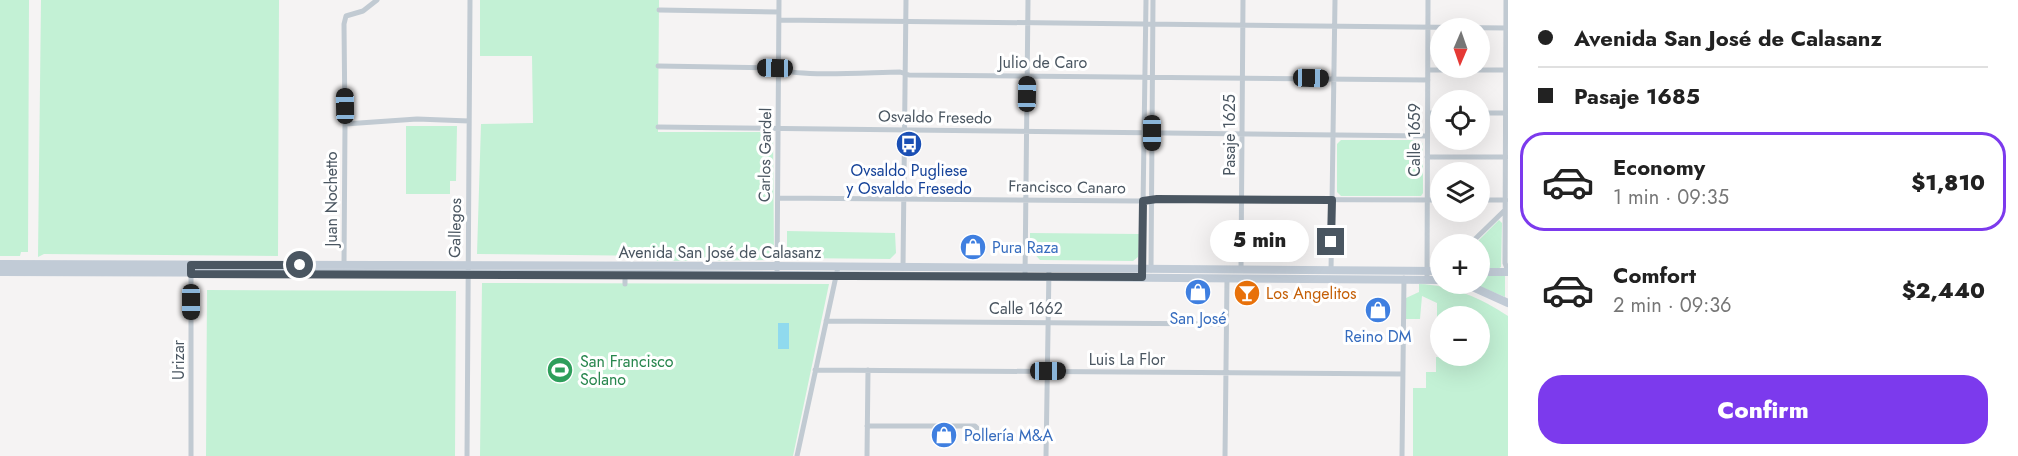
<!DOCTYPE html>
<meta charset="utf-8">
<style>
body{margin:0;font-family:Jost,sans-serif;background:#f6f6f6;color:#222;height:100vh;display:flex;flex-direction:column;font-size:22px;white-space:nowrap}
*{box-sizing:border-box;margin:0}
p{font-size:20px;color:#767676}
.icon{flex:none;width:33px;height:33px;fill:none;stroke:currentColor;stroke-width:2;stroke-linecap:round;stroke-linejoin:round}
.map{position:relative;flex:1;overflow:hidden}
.side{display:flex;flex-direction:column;background:#fff;width:510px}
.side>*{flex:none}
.top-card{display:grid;align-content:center;height:132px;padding:0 30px;background:#fff}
.needle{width:39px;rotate:182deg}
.buttons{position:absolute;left:1430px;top:18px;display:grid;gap:12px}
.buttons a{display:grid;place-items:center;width:60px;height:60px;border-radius:50%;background:#fff;box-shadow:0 6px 24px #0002;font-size:30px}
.end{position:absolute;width:27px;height:27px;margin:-14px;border:8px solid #4a5661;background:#fff;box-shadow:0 0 0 3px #fff}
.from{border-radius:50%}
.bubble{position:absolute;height:42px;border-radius:21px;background:#fff;box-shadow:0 6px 24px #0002;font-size:20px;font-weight:800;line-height:42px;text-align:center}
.car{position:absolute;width:18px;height:36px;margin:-18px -9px;border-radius:8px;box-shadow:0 0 4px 2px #0007;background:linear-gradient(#222 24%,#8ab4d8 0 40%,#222 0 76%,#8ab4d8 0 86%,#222 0)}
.top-card b{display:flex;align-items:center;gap:21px;height:57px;font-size:22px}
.top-card b+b{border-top:2px solid #e0e0e0}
.top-card i{width:15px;height:15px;background:#222}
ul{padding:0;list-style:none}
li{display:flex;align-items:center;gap:18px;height:99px;margin:0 12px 9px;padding:0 18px;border:3px solid transparent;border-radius:24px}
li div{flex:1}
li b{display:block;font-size:22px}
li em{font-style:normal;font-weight:800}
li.active{border-color:#7c3aed}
li>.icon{width:54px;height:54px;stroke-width:1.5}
.cta{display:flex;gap:12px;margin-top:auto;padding:12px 30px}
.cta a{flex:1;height:69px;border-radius:24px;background:#7c3aed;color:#fff;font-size:24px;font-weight:800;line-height:69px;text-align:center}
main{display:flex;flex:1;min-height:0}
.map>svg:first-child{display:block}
</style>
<main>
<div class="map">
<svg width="1508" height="456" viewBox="0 0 1508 456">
<rect width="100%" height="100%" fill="#f5f3f3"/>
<!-- green -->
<path fill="#c3f1d5" d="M 0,0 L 29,0 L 28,252 L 21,252 L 20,256 L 0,256 Z
M 41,0 L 279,0 L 278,256 L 44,254 L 38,257 Z
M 480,0 L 659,0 L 658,132 L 773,132 L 774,252 L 771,260 L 657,261 L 657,256 L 477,254 L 481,124 L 533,123 L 532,56 L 480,56 Z
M 406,126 L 457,126 L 456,181 L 450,181 L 450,194 L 406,194 Z
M 1341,140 L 1418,140 L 1423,144 L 1423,193 L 1421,196 L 1341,196 L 1337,192 L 1337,144 Z
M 1499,220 L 1502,223 L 1501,267 L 1498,269 L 1479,269 L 1479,244 L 1475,244 Z
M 787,231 L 895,233 L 896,253 L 890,259 L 797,258 L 787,249 Z
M 1030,233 L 1139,234 L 1138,257 L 1133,261 L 1040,260 L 1030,249 Z
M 1479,275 L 1505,276 L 1505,297 L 1474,284 L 1479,284 Z
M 482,283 L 829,284 L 793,456 L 480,456 Z
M 1419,284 C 1451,285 1481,298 1508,316 L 1508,456 L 1413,456 L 1413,388 L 1426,388 L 1426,372 L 1436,372 L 1436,357 L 1465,358 L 1466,356 L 1479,356 L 1479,316 L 1440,316 L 1440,319 L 1437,319 L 1437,303 L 1422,296 L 1420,319 L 1406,319 L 1406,298 L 1419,292 Z
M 207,290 L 456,291 L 455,456 L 206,456 Z"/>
<!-- water -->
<path fill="#90daee" d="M 778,323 L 789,323 L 789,349 L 778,349 Z"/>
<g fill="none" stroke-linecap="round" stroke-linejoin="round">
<!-- street -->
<path stroke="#c1cad2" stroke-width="5" d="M 1506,0 L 1505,263 L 1508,271
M 659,10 L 779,12
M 779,20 L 1506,28
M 658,66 L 775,68 C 796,78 872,72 900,72 L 909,75 L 1428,80
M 1428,70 L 1506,70
M 1428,113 L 1440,113
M 1479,113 L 1506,113
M 345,124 L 417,119 L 469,121
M 658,127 L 1427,136
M 1427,157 L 1507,157
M 778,198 L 1138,201 L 1157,199 L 1440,200
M 1479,200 L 1506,200
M 1470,244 L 1505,210
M 344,266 L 345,124 L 344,24 L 346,16 L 363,11 L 377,0
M 903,268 L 906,0
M 1151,270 L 1153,0
M 1241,270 L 1243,0
M 1331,271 L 1335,0
M 191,274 L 191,456
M 625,275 L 625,284
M 777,275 L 779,0
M 1025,277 L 1028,0
M 1142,277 L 1146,0
M 1427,280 L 1428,0
M 826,321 L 1226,324
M 815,370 L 1403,374
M 867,426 L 975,426 L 978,429
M 467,456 L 470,0
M 797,456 L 838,267
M 867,456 L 868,370
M 1046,456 L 1049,268
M 1225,456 L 1227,278
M 1402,456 L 1404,278"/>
<!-- secondary -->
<path stroke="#c1cbd6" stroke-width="8" d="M 0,264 L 777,266 L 1440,271
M 0,272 L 657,274 L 1440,280
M 1479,272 L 1508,272
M 1466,284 L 1508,303"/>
</g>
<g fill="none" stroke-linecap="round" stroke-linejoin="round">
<!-- route -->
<path stroke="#4a5661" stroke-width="8" d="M 300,265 L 191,265 L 191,274 L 1142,277 L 1143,201 L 1157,199 L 1332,200 L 1331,242"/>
</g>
<!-- icons -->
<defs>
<symbol id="bus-disc" viewBox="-11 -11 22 22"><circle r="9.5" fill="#1a4fb4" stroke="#fff"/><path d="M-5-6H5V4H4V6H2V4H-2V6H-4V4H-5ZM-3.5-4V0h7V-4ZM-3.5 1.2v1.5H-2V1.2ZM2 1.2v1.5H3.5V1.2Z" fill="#fff"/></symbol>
<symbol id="shop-disc" viewBox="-11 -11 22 22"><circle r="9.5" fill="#3f7fe0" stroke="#fff"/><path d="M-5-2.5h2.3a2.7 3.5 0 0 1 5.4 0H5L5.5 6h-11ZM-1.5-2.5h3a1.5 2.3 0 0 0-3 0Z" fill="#fff"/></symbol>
<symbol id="bar-disc" viewBox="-11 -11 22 22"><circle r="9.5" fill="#e8710a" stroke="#fff"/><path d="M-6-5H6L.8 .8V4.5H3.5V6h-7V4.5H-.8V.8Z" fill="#fff"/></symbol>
<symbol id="stadium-disc" viewBox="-11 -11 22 22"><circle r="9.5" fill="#2e9e5b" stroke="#fff"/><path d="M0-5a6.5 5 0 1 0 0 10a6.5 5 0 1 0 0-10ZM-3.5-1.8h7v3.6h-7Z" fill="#fff"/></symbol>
</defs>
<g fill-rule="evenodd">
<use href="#bus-disc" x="894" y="129" width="30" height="30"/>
<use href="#shop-disc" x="958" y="232" width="30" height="30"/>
<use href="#shop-disc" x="1183" y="277" width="30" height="30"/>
<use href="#bar-disc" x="1232" y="278" width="30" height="30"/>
<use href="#shop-disc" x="1363" y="295" width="30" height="30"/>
<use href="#stadium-disc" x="545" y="355" width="30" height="30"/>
<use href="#shop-disc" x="929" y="420" width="30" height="30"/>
</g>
<g text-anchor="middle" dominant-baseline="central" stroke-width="6" stroke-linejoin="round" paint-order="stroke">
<!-- street labels -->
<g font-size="16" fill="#4a5661" stroke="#fff">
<text x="1043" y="62">Julio de Caro</text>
<text transform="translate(935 117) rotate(1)">Osvaldo Fresedo</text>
<text transform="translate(1229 135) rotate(-90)">Pasaje 1625</text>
<text transform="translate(1414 140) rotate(-90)">Calle 1659</text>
<text transform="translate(765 155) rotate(-89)">Carlos Gardel</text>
<text transform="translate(1067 187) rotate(1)">Francisco Canaro</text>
<text transform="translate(331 199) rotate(-90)">Juan Nochetto</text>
<text transform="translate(455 228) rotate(-89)">Gallegos</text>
<text x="720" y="252">Avenida San José de Calasanz</text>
<text x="1026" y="308">Calle 1662</text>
<text x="1127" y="359">Luis La Flor</text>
<text transform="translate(178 360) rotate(-90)">Urizar</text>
</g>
<!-- transit labels -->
<g font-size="16" fill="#164399" stroke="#fff">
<text x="909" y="170">Ovsaldo Pugliese<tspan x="909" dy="18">y Osvaldo Fresedo</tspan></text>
</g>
<!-- shop labels -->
<g font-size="16" fill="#366cbe" stroke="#fff" text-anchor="start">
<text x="992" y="247">Pura Raza</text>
<text x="1198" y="318" text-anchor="middle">San José</text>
<text x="1378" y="336" text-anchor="middle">Reino DM</text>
<text x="964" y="435">Pollería M&amp;A</text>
</g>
<!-- food labels -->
<g font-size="16" fill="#c56008" stroke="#fff" text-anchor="start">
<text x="1266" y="293">Los Angelitos</text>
</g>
<!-- leisure labels -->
<g font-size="16" fill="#27864d" stroke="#fff" text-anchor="start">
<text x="580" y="361">San Francisco<tspan x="580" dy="18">Solano</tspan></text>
</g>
</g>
</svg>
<div class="buttons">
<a><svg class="needle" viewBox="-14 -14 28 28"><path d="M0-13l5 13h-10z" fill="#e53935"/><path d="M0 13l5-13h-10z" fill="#767676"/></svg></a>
<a><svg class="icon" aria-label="locate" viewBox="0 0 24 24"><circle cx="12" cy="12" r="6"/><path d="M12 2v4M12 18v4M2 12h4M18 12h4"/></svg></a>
<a><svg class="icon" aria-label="layers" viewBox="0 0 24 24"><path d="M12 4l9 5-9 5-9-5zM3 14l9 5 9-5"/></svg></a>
<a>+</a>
<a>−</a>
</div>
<i class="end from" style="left:300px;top:265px"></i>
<i class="end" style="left:1331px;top:242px"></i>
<div class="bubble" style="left:1210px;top:220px;width:99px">5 min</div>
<i class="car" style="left:775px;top:68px;rotate:271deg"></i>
<i class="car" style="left:1311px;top:78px;rotate:91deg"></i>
<i class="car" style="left:1027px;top:94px;rotate:1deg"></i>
<i class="car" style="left:345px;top:106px;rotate:359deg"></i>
<i class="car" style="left:1152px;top:133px;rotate:180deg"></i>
<i class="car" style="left:191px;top:302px;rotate:180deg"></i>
<i class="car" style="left:1048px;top:371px;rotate:90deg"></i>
</div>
<section class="side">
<div class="top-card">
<b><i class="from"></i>Avenida San José de Calasanz</b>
<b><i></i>Pasaje 1685</b>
</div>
<ul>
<li class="active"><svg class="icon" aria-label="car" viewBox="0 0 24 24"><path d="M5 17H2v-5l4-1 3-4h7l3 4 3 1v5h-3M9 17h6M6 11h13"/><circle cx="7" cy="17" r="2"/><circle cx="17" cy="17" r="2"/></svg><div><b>Economy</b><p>1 min · 09:35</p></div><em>$1,810</em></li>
<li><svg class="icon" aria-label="car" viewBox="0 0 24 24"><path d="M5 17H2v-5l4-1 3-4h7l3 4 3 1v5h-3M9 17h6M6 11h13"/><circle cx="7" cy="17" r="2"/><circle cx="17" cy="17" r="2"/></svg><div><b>Comfort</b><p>2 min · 09:36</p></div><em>$2,440</em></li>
</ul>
<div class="cta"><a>Confirm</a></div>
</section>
</main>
